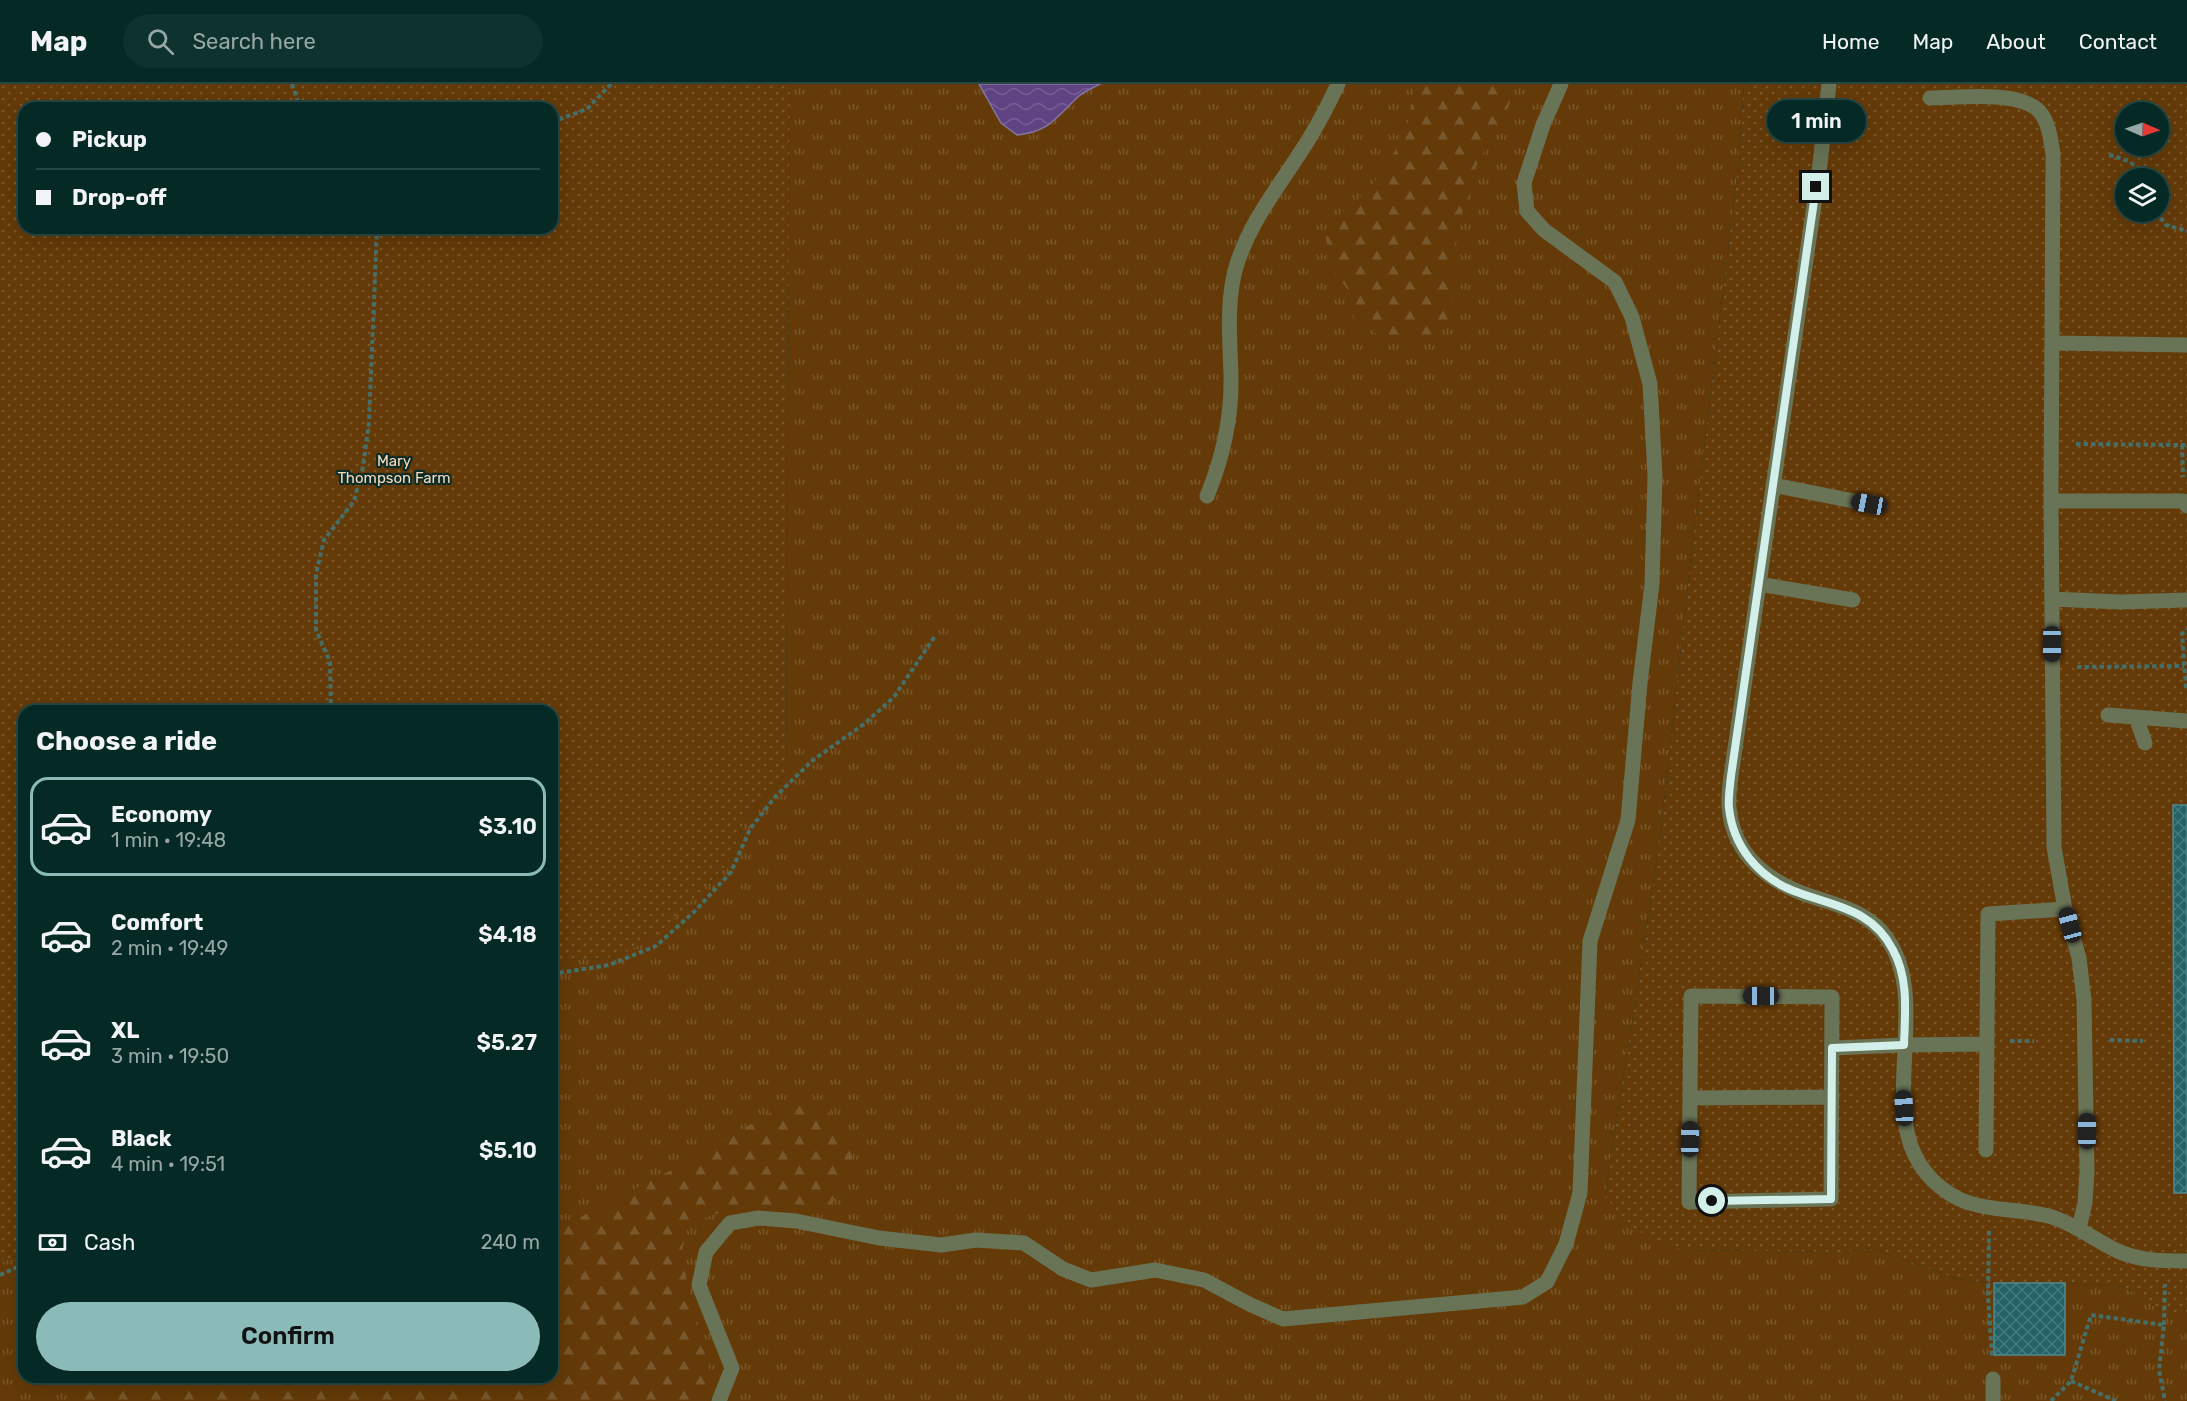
<!DOCTYPE html>
<meta charset="utf-8">
<style>
body{margin:0;font-family:Rubik,sans-serif;background:#0e322e;color:#f1f3f6;height:100vh;display:flex;flex-direction:column;font-size:22px;white-space:nowrap}
*{box-sizing:border-box;margin:0}
p{font-size:20px;color:#97a7a7}
.icon{flex:none;width:33px;height:33px;fill:none;stroke:currentColor;stroke-width:2;stroke-linecap:round;stroke-linejoin:round}
.map{position:relative;flex:1;overflow:hidden}
.details{position:absolute;left:18px;top:621px;width:540px;height:678px;display:flex;flex-direction:column;background:#052a26;border-radius:18px;box-shadow:0 6px 24px #0002,0 0 0 2px #264643}
.details>*{flex:none}
.top-card{position:absolute;left:18px;top:18px;width:540px;height:132px;border-radius:18px;box-shadow:0 6px 24px #0002,0 0 0 2px #264643;display:grid;align-content:center;height:132px;padding:0 18px;background:#052a26}
.needle{width:39px;rotate:92deg}
.controls{position:absolute;left:2115px;top:18px;display:grid;gap:12px}
.controls a{display:grid;place-items:center;width:54px;height:54px;border-radius:50%;background:#052a26;box-shadow:0 6px 24px #0002,0 0 0 2px #264643;font-size:30px}
.end{position:absolute;width:27px;height:27px;margin:-14px;border:8px solid #d2efea;background:#111;box-shadow:0 0 0 3px #111}
.from{border-radius:50%}
.bubble{position:absolute;height:42px;border-radius:21px;background:#052a26;box-shadow:0 6px 24px #0002,0 0 0 2px #264643;font-size:20px;font-weight:600;line-height:42px;text-align:center}
.car{position:absolute;width:18px;height:36px;margin:-18px -9px;border-radius:8px;box-shadow:0 0 4px 2px #0007;background:linear-gradient(#222 24%,#8ab4d8 0 40%,#222 0 76%,#8ab4d8 0 86%,#222 0)}
.top-card b{display:flex;align-items:center;gap:21px;height:57px;font-size:22px}
.top-card b+b{border-top:2px solid #264643}
.top-card i{width:15px;height:15px;background:#f1f3f6}
ul{padding:0;list-style:none}
li{display:flex;align-items:center;gap:18px;height:99px;margin:0 12px 9px;padding:0 6px;border:3px solid transparent;border-radius:18px}
li div{flex:1}
li b{display:block;font-size:22px}
li em{font-style:normal;font-weight:600}
li.active{border-color:#8bbbb9}
li>.icon{width:54px;height:54px;stroke-width:1.5}
h2{padding:0 18px;font-size:27px;line-height:72px}
.pay{display:flex;align-items:center;gap:15px;height:66px;padding:0 18px;font-size:22px}
.pay p{margin-inline-start:auto}
.primary-button{display:flex;gap:12px;margin-top:auto;padding:12px 18px}
.primary-button a{flex:1;height:69px;border-radius:36px;background:#8bbbb9;color:#111;font-size:24px;font-weight:600;line-height:69px;text-align:center}
header{display:flex;align-items:center;gap:36px;box-sizing:border-box;height:84px;padding:0 30px;background:#052a26;border-bottom:2px solid #264643}
header strong{font-size:28px}
nav{display:flex;gap:33px;margin-inline-start:auto;font-size:21px}
.search{width:420px;height:54px;background:#0e322e;display:flex;align-items:center;gap:15px;box-sizing:border-box;padding:0 21px;border-radius:33px;color:#97a7a7;font-size:22px}
.map>svg:first-child{display:block}
</style>
<header>
<strong>Map</strong>
<div class="search"><svg class="icon" aria-label="search" viewBox="0 0 24 24"><circle cx="10" cy="10" r="6"/><path d="M15 15l6 6"/></svg>Search here</div>
<nav><a>Home</a><a>Map</a><a>About</a><a>Contact</a></nav>
</header>
<div class="map">
<svg width="2187" height="1317" viewBox="0 0 2187 1317">
<defs>
<pattern id="grass-tufts" width="24" height="20" patternUnits="userSpaceOnUse" patternTransform="scale(1.5)"><rect width="24" height="20" fill="#643a08"/><path d="M3 7l-1-3M5 7V3M7 7l1-3M15 17l-1-3M17 17v-4M19 17l1-3" fill="none" stroke="#79572c"/></pattern>
<pattern id="forest-firs" width="22" height="20" patternUnits="userSpaceOnUse" patternTransform="scale(1.5)"><rect width="22" height="20" fill="#643a08"/><path d="M5 1l3.5 6h-7zM16 11l3.5 6h-7z" fill="#79572c"/></pattern>
<pattern id="park-dots" width="8" height="8" patternUnits="userSpaceOnUse" patternTransform="scale(1.5)"><rect width="8" height="8" fill="#643a08"/><path d="M2 2h.1M6 6h.1" fill="none" stroke="#79572c" stroke-width="1.8" stroke-linecap="round"/></pattern>
<pattern id="water-waves" width="16" height="10" patternUnits="userSpaceOnUse" patternTransform="scale(1.5)"><rect width="16" height="10" fill="#604382"/><path d="M0 5q4-4 8 0t8 0" fill="none" stroke="#765e94"/></pattern>
<pattern id="building-cross-hatch" width="8" height="8" patternUnits="userSpaceOnUse" patternTransform="scale(1.5)"><rect width="8" height="8" fill="#256268"/><path d="M0 0l8 8M0 8l8-8" fill="none" stroke="#44797e"/></pattern>
</defs>
<rect width="100%" height="100%" fill="#073832"/>
<!-- grass -->
<path fill="url(#grass-tufts)" d="M 790,0 L 1744,0 L 1739,75 L 1689,490 L 1660,755 L 1605,1113 L 1682,1166 L 1842,1168 L 1871,1164 L 1958,1195 L 1989,1199 L 2065,1199 L 2124,1203 L 2164,1228 L 2187,1228 L 2187,1317 L 0,1317 L 0,1179 L 24,1169 L 24,1293 L 552,1293 L 552,884 L 570,876 L 617,873 L 708,800 L 727,781 L 747,733 L 786,690 Z"/>
<!-- forest -->
<path fill="url(#forest-firs)" d="M 1415,0 L 1514,0 L 1513,13 L 1495,50 L 1478,77 L 1467,112 L 1457,149 L 1451,231 L 1436,250 L 1393,260 L 1354,235 L 1351,210 L 1331,183 L 1325,149 L 1336,133 L 1361,113 L 1385,86 L 1407,43 Z
M 787,1019 L 827,1026 L 855,1057 L 849,1094 L 829,1124 L 786,1125 L 752,1122 L 711,1131 L 687,1144 L 681,1172 L 712,1297 L 722,1317 L 65,1317 L 119,1293 L 552,1293 L 552,1148 L 689,1077 Z"/>
<!-- park -->
<path fill="url(#park-dots)" fill-rule="evenodd" d="M 0,0 L 790,0 L 786,690 L 747,733 L 727,781 L 657,851 L 617,873 L 570,876 L 552,884 L 552,627 L 24,627 L 24,1169 L 0,1179 ZM 24,24 L 552,24 L 552,144 L 24,144 Z
M 1744,0 L 2187,0 L 2187,1228 L 2164,1228 L 2124,1203 L 2065,1199 L 1989,1199 L 1958,1195 L 1871,1164 L 1842,1168 L 1682,1166 L 1635,1146 L 1605,1113 L 1660,755 L 1689,490 L 1739,75 ZM 2126,28 L 2158,28 L 2158,62 L 2126,62 ZM 2126,94 L 2158,94 L 2158,128 L 2126,128 Z"/>
<!-- water -->
<path fill="url(#water-waves)" stroke="#8277a1" stroke-width="1.5" d="M 979,0 L 1100,0 C 1093,4 1085,7 1079,12 C 1057,32 1050,48 1017,51 L 1001,39 Z"/>
<!-- building -->
<path fill="url(#building-cross-hatch)" stroke="#4d898f" stroke-width="1.5" d="M 2173,721 L 2187,721 L 2187,1109 L 2174,1109 Z
M 1994,1199 L 2065,1199 L 2065,1271 L 1994,1271 Z"/>
<g fill="none" stroke-linecap="round" stroke-linejoin="round">
<!-- path -->
<path stroke="#45706a" stroke-width="4" stroke-dasharray="4.5 3" stroke-linecap="butt" d="M 292,0 L 300,24
M 552,38 L 587,25 L 611,0
M 2109,71 C 2125,75 2138,80 2147,94
M 2156,128 L 2166,141 L 2187,147
M 2076,360 L 2187,361
M 2182,361 L 2183,393
M 2077,583 L 2184,582
M 2186,604 L 2182,550 L 2187,545
M 331,627 L 330,578 L 316,546 L 316,490 L 324,456 L 354,417 L 363,383 L 369,338 L 377,144
M 552,890 L 609,881 L 656,862 L 696,826 L 731,788 L 750,745 L 775,713 L 813,676 L 864,640 L 894,613 L 935,552
M 2110,956 L 2143,957
M 2010,957 L 2034,957
M 1989,1147 L 1988,1211 L 1992,1272
M 0,1191 L 24,1180
M 2164,1241 L 2165,1200
M 2071,1297 L 2116,1317
M 2051,1317 L 2071,1297 L 2091,1231 L 2164,1241 L 2159,1286 L 2165,1317"/>
<!-- lane -->
<path stroke="#697355" stroke-width="15" d="M 1930,14 C 1959,14 2018,6 2039,27 C 2049,38 2051,56 2053,71 L 2051,417 L 2054,763 L 2065,825 L 2079,874 L 2084,916 L 2087,1088 L 2085,1119 L 2079,1144
M 2052,259 L 2187,261
M 1773,401 L 1869,420
M 1207,412 C 1223,373 1232,335 1231,292 C 1230,256 1226,218 1236,183 C 1249,140 1274,109 1298,72 C 1313,50 1327,24 1338,0
M 2051,417 L 2183,417 L 2187,422
M 1759,500 L 1853,516
M 2052,515 L 2120,518 L 2187,516
M 1832,964 L 1904,961 L 1987,960
M 1690,1014 L 1691,912 L 1832,913 L 1831,1115 L 1689,1118 L 1690,1014 L 1832,1013
M 1986,1066 L 1988,830 L 2065,825
M 1993,1295 L 1993,1317
M 719,1317 L 732,1284 L 699,1201 L 706,1168 L 730,1139 L 759,1134 L 796,1137 L 879,1154 L 941,1161 L 976,1156 L 1024,1159 L 1063,1185 L 1091,1196 L 1155,1186 L 1204,1196 L 1251,1221 L 1283,1235 L 1523,1213 L 1547,1198 L 1566,1160 L 1580,1109 L 1590,857 L 1628,736 L 1640,599 L 1652,500 L 1655,392 L 1650,300 L 1632,233 L 1615,198 L 1544,146 L 1527,127 L 1524,99 L 1543,41 L 1561,0"/>
<!-- street -->
<path stroke="#697355" stroke-width="15" d="M 1829,0 L 1820,80 L 1731,692 C 1730,702 1728,713 1729,723 C 1733,772 1770,799 1813,813 C 1837,821 1863,827 1881,847 C 1946,920 1851,1060 1959,1115 C 1987,1128 2022,1124 2052,1133 C 2077,1141 2097,1158 2120,1168 C 2142,1177 2164,1177 2187,1177
M 2108,631 L 2187,637
M 2136,633 L 2145,659"/>
</g>
<g fill="none" stroke-linecap="round" stroke-linejoin="round">
<!-- route -->
<path stroke="#d2efea" stroke-width="8" d="M 1712,1117 L 1831,1115 L 1832,964 L 1904,961 C 1905,929 1909,895 1893,866 C 1872,824 1832,822 1794,807 C 1758,793 1733,762 1729,724 C 1728,714 1730,702 1731,692 L 1816,103"/>
</g>
<g text-anchor="middle" dominant-baseline="central" stroke-width="4.5" stroke-linejoin="round" paint-order="stroke">
<!-- park labels -->
<g font-size="15" fill="#fbdabc" stroke="#0c2c28">
<text x="394" y="377">Mary<tspan x="394" dy="17">Thompson Farm</tspan></text>
</g>
</g>
</svg>
<div class="controls">
<a><svg class="needle" viewBox="-14 -14 28 28"><path d="M0-13l5 13h-10z" fill="#e53935"/><path d="M0 13l5-13h-10z" fill="#97a7a7"/></svg></a>
<a><svg class="icon" aria-label="layers" viewBox="0 0 24 24"><path d="M12 4l9 5-9 5-9-5zM3 14l9 5 9-5"/></svg></a>
</div>
<i class="end from" style="left:1712px;top:1117px"></i>
<i class="end" style="left:1816px;top:103px"></i>
<div class="bubble" style="left:1767px;top:16px;width:99px">1 min</div>
<i class="car" style="left:1869px;top:420px;rotate:281deg"></i>
<i class="car" style="left:2052px;top:560px;rotate:180deg"></i>
<i class="car" style="left:2070px;top:841px;rotate:345deg"></i>
<i class="car" style="left:1761px;top:912px;rotate:270deg"></i>
<i class="car" style="left:1904px;top:1024px;rotate:357deg"></i>
<i class="car" style="left:2087px;top:1047px;rotate:0deg"></i>
<i class="car" style="left:1690px;top:1055px;rotate:1deg"></i>
<div class="top-card">
<b><i class="from"></i>Pickup</b>
<b><i></i>Drop-off</b>
</div>
<section class="details">
<h2>Choose a ride</h2>
<ul>
<li class="active"><svg class="icon" aria-label="car" viewBox="0 0 24 24"><path d="M5 17H2v-5l4-1 3-4h7l3 4 3 1v5h-3M9 17h6M6 11h13"/><circle cx="7" cy="17" r="2"/><circle cx="17" cy="17" r="2"/></svg><div><b>Economy</b><p>1 min · 19:48</p></div><em>$3.10</em></li>
<li><svg class="icon" aria-label="car" viewBox="0 0 24 24"><path d="M5 17H2v-5l4-1 3-4h7l3 4 3 1v5h-3M9 17h6M6 11h13"/><circle cx="7" cy="17" r="2"/><circle cx="17" cy="17" r="2"/></svg><div><b>Comfort</b><p>2 min · 19:49</p></div><em>$4.18</em></li>
<li><svg class="icon" aria-label="car" viewBox="0 0 24 24"><path d="M5 17H2v-5l4-1 3-4h7l3 4 3 1v5h-3M9 17h6M6 11h13"/><circle cx="7" cy="17" r="2"/><circle cx="17" cy="17" r="2"/></svg><div><b>XL</b><p>3 min · 19:50</p></div><em>$5.27</em></li>
<li><svg class="icon" aria-label="car" viewBox="0 0 24 24"><path d="M5 17H2v-5l4-1 3-4h7l3 4 3 1v5h-3M9 17h6M6 11h13"/><circle cx="7" cy="17" r="2"/><circle cx="17" cy="17" r="2"/></svg><div><b>Black</b><p>4 min · 19:51</p></div><em>$5.10</em></li>
</ul>
<div class="pay"><svg class="icon" aria-label="cash" viewBox="0 0 24 24"><path d="M3 7h18v10H3z"/><circle cx="12" cy="12" r="2"/></svg>Cash<p>240 m</p></div>
<div class="primary-button"><a>Confirm</a></div>
</section>
</div>
